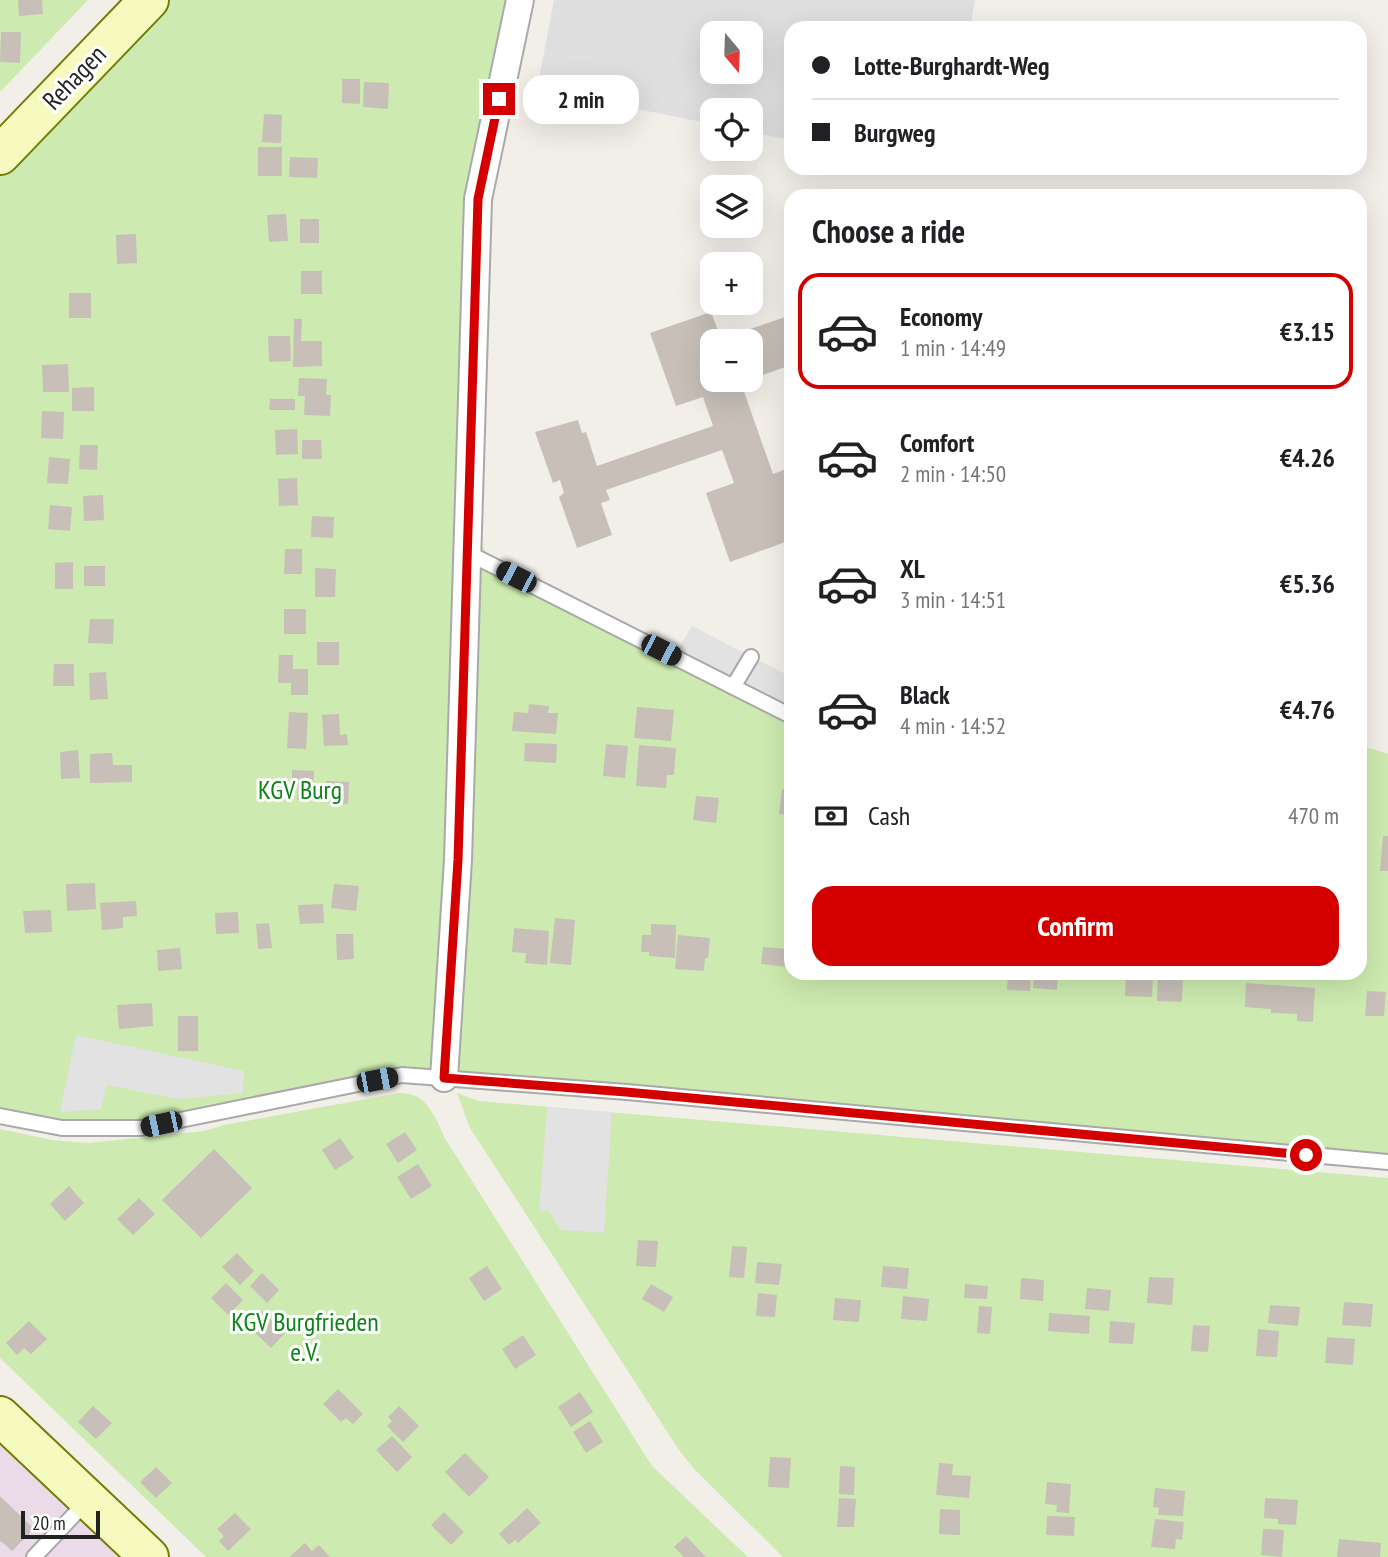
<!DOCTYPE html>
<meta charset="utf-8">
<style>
body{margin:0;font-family:"PT Sans Narrow",sans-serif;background:#f6f6f6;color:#202124;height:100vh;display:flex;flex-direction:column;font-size:26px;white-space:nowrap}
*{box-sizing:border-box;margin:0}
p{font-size:23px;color:#757577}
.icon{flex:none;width:38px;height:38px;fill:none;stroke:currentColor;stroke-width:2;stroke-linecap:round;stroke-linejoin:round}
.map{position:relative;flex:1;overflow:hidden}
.drawer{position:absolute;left:784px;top:189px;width:583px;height:791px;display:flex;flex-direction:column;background:#fff;border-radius:21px;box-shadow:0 7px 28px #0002}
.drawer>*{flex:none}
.top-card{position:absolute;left:784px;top:21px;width:583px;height:154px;border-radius:21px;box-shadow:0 7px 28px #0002;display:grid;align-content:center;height:154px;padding:0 28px;background:#fff}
.needle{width:46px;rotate:161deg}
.buttons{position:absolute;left:700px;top:21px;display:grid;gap:14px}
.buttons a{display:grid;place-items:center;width:63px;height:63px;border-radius:14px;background:#fff;box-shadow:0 7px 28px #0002;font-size:35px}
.scale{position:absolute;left:21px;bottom:18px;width:79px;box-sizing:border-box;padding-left:7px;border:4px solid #222;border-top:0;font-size:19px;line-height:24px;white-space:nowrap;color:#222;-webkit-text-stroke:5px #fff;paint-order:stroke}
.end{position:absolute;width:32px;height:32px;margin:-16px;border:9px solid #d40000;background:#fff;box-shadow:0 0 0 4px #fff}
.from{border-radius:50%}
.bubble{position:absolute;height:49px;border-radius:21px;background:#fff;box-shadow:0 7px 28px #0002;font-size:23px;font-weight:800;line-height:49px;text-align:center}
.car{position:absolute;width:21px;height:42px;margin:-21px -10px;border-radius:9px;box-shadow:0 0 5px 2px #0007;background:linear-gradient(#222 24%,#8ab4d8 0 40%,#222 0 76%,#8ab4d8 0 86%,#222 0)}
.top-card b{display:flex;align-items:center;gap:24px;height:66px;font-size:26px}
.top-card b+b{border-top:2px solid #e0e0e0}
.top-card i{width:18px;height:18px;background:#202124}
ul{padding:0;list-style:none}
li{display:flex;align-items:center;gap:21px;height:116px;margin:0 14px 10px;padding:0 14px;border:4px solid transparent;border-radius:21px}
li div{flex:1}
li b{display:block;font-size:26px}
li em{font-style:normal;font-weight:800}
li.current{border-color:#d40000}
li>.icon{width:63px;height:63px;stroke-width:1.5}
h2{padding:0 28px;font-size:32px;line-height:84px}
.pay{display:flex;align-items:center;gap:18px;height:77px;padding:0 28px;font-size:26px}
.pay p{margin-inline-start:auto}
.action{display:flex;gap:14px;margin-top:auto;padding:14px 28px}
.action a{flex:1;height:80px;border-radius:21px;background:#d40000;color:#fff;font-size:28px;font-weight:800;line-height:80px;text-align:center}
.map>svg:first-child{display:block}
</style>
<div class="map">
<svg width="1388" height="1557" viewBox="0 0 1388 1557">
<rect width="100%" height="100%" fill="#f2efe9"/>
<!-- residential -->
<path fill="#e0dfdf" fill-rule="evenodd" d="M 554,0 L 975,0 L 970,28 L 791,28 L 791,140 L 751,132 L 751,110 L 712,110 L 712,124 L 537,89 ZM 712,33 L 751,33 L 751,72 L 712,72 Z"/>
<!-- industrial -->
<path fill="#ebdbe8" d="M 0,1445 L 118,1557 L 0,1557 Z"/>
<!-- grass -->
<path fill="#cdebb0" d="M 0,0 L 88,0 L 0,92 Z
M 149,0 L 520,0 L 491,195 L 482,545 L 486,553 L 791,710 L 791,973 L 1360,973 L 1360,745 L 1388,754 L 1388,1156 L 402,1075 L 141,1128 L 0,1116 L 0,155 Z
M 399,1093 C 428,1092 435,1118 446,1140 L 652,1466 L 748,1557 L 206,1557 L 0,1358 L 0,1129 L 52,1140 L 88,1143 L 204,1131 L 224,1125 Z
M 457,1093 L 479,1101 L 1388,1178 L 1388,1557 L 783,1557 L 694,1469 L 679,1450 L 470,1128 Z"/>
<!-- parking -->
<path fill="#e2e2e2" d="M 692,626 L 791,677 L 791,711 L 677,651 Z
M 76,1035 L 244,1071 L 243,1093 L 178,1099 L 107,1085 L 101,1109 L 60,1112 Z
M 547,1107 L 612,1112 L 604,1233 L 561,1230 L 549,1211 L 539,1211 Z"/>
<!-- building -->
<path fill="#c7bfb8" d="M 18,0 L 42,0 L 43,14 L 19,16 Z
M 1,32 L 21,32 L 20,63 L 0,62 Z
M 342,79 L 360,79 L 360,104 L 342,103 Z
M 364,82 L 389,83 L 388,109 L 363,107 Z
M 264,114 L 282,115 L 281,143 L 262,142 Z
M 258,147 L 282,147 L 282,176 L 258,176 Z
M 290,157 L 318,158 L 317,178 L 289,177 Z
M 286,214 L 288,241 L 269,242 L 267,215 Z
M 300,219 L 319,219 L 319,243 L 300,243 Z
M 136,234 L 137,263 L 117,264 L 116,235 Z
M 301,271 L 322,271 L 322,294 L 301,294 Z
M 69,293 L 91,293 L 91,318 L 69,318 Z
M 711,312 L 721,339 L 791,315 L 791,365 L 751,379 L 751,341 L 712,341 L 712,380 L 748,380 L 741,383 L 773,474 L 791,467 L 791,540 L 730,562 L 706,493 L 734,483 L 722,450 L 606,490 L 610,500 L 601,503 L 612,535 L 577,548 L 559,497 L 564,493 L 560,480 L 553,483 L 535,432 L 578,420 L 582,433 L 586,432 L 597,466 L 713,426 L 703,397 L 676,406 L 650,333 Z
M 294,319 L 302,319 L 301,341 L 322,341 L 322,366 L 293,367 Z
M 268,336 L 290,336 L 291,361 L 269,362 Z
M 68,364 L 69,392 L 43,392 L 42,365 Z
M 299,378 L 327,379 L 326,395 L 331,395 L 330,416 L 304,415 L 305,396 L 298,396 Z
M 94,387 L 94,411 L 72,411 L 72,388 Z
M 270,399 L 295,399 L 295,410 L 269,410 Z
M 42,411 L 64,412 L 63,439 L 41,438 Z
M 297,429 L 298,454 L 276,455 L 275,430 Z
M 302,440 L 321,440 L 322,459 L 302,459 Z
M 80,445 L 98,445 L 97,470 L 79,469 Z
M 49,457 L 70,459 L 68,484 L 47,483 Z
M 297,478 L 298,505 L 279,506 L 278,479 Z
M 103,495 L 104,520 L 84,521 L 83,496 Z
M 50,505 L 72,507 L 70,531 L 48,529 Z
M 312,516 L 334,517 L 333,538 L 311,537 Z
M 285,549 L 302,549 L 302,574 L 284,574 Z
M 73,562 L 73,589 L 55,589 L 55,563 Z
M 84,566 L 105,566 L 105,586 L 84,586 Z
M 315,568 L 336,569 L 335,597 L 315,597 Z
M 284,609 L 306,609 L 306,634 L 284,634 Z
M 90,619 L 114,619 L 113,644 L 88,643 Z
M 317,642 L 339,642 L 339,665 L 317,665 Z
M 279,655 L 293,655 L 293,669 L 308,669 L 308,695 L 291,695 L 291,683 L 278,683 Z
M 54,664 L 74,664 L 74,686 L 53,686 Z
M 106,672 L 108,699 L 90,700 L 89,673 Z
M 529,704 L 549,706 L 548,713 L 558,713 L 556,734 L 512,731 L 514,712 L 528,713 Z
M 637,707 L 674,710 L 671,741 L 634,738 Z
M 289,712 L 308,713 L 306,749 L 287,748 Z
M 339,714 L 340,735 L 347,734 L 348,745 L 324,746 L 322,715 Z
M 525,743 L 557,744 L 556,763 L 524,761 Z
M 606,744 L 628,746 L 625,778 L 603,776 Z
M 639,745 L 676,748 L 674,775 L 667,775 L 666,788 L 636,786 Z
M 78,750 L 80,778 L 61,779 L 60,752 Z
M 112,753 L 113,765 L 132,765 L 132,782 L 90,783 L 90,754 Z
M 292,770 L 314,771 L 313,800 L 297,800 L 298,786 L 292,786 Z
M 326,781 L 349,782 L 348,804 L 325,802 Z
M 782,789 L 791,790 L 791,815 L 779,814 Z
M 696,796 L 719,798 L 716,823 L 693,820 Z
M 1383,836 L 1388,836 L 1388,871 L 1380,871 Z
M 95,883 L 96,909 L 67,911 L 66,884 Z
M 334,884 L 359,886 L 356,911 L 331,908 Z
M 136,901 L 137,916 L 123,917 L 123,928 L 102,930 L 100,903 Z
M 323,904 L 324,923 L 300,924 L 298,905 Z
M 51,910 L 52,932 L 25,933 L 23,911 Z
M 238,912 L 239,933 L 216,934 L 215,913 Z
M 555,918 L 575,920 L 571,965 L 550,963 Z
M 269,923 L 272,948 L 258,949 L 256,924 Z
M 651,924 L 676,925 L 675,958 L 649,956 L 649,952 L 641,952 L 642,935 L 651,935 Z
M 514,928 L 549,931 L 547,965 L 525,963 L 526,953 L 512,952 Z
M 336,934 L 353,934 L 354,959 L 337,960 Z
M 678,935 L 710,938 L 708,958 L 705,958 L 704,971 L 675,969 Z
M 763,947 L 788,949 L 787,967 L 761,964 Z
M 180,948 L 182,969 L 158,971 L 157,950 Z
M 912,973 L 941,973 L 940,980 L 912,978 Z
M 1008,973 L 1031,973 L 1030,991 L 1007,990 Z
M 1034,973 L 1058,973 L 1057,990 L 1033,988 Z
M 1126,973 L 1153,974 L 1152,997 L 1125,996 Z
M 1158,973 L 1183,974 L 1182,1002 L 1157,1001 Z
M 1246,983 L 1315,988 L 1313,1022 L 1297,1021 L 1297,1014 L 1271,1013 L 1271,1009 L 1245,1007 Z
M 1367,991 L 1386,992 L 1384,1016 L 1365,1016 Z
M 152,1003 L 153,1026 L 119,1029 L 117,1005 Z
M 178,1016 L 198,1016 L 198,1051 L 178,1051 Z
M 405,1132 L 417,1150 L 398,1163 L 386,1144 Z
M 340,1138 L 354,1158 L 335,1170 L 322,1150 Z
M 214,1149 L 252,1188 L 201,1238 L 162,1200 Z
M 418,1164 L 432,1186 L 411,1199 L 397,1177 Z
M 69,1186 L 84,1203 L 65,1221 L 50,1204 Z
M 139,1198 L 155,1214 L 133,1235 L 117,1219 Z
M 638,1240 L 658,1241 L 656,1267 L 636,1266 Z
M 732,1246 L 747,1247 L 744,1278 L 729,1277 Z
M 237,1253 L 254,1271 L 240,1285 L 222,1267 Z
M 757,1262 L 782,1264 L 779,1285 L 755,1283 Z
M 487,1266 L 502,1289 L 484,1301 L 469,1278 Z
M 883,1266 L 909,1268 L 907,1289 L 881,1287 Z
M 262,1273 L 279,1290 L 267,1303 L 250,1286 Z
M 1149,1277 L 1174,1278 L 1172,1305 L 1147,1303 Z
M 1021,1278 L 1044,1280 L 1043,1301 L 1020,1299 Z
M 226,1283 L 243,1300 L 228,1315 L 211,1298 Z
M 651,1284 L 673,1297 L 664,1312 L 642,1299 Z
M 965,1284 L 988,1286 L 987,1299 L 964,1298 Z
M 1087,1288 L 1111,1290 L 1109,1311 L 1085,1309 Z
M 758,1293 L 777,1295 L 775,1317 L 756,1316 Z
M 903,1296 L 929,1299 L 927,1321 L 901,1319 Z
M 835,1298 L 861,1300 L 859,1322 L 833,1320 Z
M 1344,1302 L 1373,1304 L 1371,1327 L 1342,1325 Z
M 1270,1305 L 1300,1307 L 1298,1326 L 1268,1323 Z
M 979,1306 L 992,1307 L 990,1334 L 977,1333 Z
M 262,1311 L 285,1333 L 271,1348 L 248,1326 Z
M 1049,1313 L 1090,1316 L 1089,1334 L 1048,1331 Z
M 29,1321 L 47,1339 L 31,1354 L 24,1348 L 17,1355 L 6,1343 Z
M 1110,1321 L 1135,1323 L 1133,1344 L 1109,1343 Z
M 1193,1325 L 1210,1326 L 1208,1352 L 1191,1351 Z
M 1258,1329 L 1279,1331 L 1277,1357 L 1256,1356 Z
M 523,1335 L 536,1355 L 515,1369 L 502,1349 Z
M 1327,1337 L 1355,1339 L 1353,1365 L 1325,1363 Z
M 338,1389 L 363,1414 L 353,1424 L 346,1418 L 341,1422 L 323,1404 Z
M 580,1392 L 593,1412 L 571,1427 L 558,1407 Z
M 93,1406 L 112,1423 L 96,1439 L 78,1422 Z
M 399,1406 L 419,1426 L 403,1442 L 387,1426 L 392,1421 L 388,1417 Z
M 590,1421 L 603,1442 L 586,1453 L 573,1432 Z
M 392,1436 L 412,1457 L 397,1472 L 376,1450 Z
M 465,1453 L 489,1477 L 469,1497 L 445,1472 Z
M 770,1457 L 791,1458 L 789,1488 L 768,1487 Z
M 939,1463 L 953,1464 L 952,1475 L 971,1476 L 969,1498 L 936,1495 Z
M 840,1466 L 855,1467 L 854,1495 L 839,1494 Z
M 156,1467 L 172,1483 L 156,1498 L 140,1482 Z
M 1047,1482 L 1071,1484 L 1069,1513 L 1056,1512 L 1057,1505 L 1045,1504 Z
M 1155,1488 L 1185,1491 L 1183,1516 L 1158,1515 L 1159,1508 L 1153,1507 Z
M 0,1496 L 34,1529 L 12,1551 L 1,1541 L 0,1543 Z
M 839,1498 L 856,1499 L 854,1527 L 837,1527 Z
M 1265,1498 L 1298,1500 L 1296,1525 L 1278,1524 L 1278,1519 L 1264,1518 Z
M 527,1508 L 541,1523 L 518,1543 L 515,1540 L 509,1545 L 499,1534 Z
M 940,1509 L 960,1510 L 960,1535 L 939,1534 Z
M 444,1512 L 464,1532 L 451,1545 L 431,1525 Z
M 235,1513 L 251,1529 L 228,1551 L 219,1541 L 224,1536 L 217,1529 Z
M 1047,1516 L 1075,1517 L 1074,1536 L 1046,1535 Z
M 1155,1519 L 1184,1522 L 1182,1540 L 1176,1539 L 1175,1549 L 1151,1547 Z
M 1263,1529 L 1284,1530 L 1282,1557 L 1261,1555 Z
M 686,1536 L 706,1557 L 684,1557 L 674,1547 Z
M 1339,1539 L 1381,1543 L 1380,1557 L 1337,1557 Z
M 305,1543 L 312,1551 L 319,1545 L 330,1557 L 289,1557 Z"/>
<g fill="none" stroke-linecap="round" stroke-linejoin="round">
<defs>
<path id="lane" d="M 468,553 L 791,716
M 733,687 L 751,657
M 0,1116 L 62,1128 L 141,1128 L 402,1075 L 627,1092 L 1388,1162
M 34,1557 L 88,1500"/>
<path id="street" d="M 444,1078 L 458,860 L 478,199 L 520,0"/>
<path id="secondary" d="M 0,155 L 149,0
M 0,1416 L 149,1557"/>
</defs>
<!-- lane casing -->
<use href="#lane" stroke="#a9a9a9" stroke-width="18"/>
<!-- street casing -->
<use href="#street" stroke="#a9a9a9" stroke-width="30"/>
<!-- secondary casing -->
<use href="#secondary" stroke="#707d05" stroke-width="42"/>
<!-- lane -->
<use href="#lane" stroke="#fff" stroke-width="14"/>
<!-- street -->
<use href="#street" stroke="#fff" stroke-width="26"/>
<!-- secondary -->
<use href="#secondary" stroke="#f7fabf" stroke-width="38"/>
</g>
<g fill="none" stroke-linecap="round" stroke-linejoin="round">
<!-- route -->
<path stroke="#d40000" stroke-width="9" d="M 499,99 L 478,199 L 458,860 L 444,1078 L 626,1092 L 1306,1155"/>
</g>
<g text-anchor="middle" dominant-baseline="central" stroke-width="6" stroke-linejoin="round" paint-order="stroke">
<!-- street labels -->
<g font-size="26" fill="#222" stroke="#fff">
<text transform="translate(74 77) rotate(-46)">Rehagen</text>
</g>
<!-- park labels -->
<g font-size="26" fill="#0c8416" stroke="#fff">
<text x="300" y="789">KGV Burg</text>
<text x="305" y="1321">KGV Burgfrieden<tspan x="305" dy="30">e.V.</tspan></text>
</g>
</g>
</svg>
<div class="buttons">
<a><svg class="needle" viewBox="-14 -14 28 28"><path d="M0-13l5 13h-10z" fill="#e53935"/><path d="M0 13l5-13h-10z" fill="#757577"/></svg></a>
<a><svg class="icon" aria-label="locate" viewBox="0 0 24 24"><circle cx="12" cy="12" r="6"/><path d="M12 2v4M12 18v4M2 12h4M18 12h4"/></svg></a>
<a><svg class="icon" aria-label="layers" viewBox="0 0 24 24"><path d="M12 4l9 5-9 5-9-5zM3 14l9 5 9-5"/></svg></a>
<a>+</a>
<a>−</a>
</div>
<div class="scale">20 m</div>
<i class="end from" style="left:1306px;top:1155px"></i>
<i class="end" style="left:499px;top:99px"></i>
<div class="bubble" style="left:523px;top:75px;width:116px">2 min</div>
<i class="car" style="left:516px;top:577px;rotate:297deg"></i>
<i class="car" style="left:661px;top:650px;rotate:117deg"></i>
<i class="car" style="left:377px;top:1080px;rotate:79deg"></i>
<i class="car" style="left:161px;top:1124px;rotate:258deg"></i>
<div class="top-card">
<b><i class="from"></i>Lotte-Burghardt-Weg</b>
<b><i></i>Burgweg</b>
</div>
<section class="drawer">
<h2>Choose a ride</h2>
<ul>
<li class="current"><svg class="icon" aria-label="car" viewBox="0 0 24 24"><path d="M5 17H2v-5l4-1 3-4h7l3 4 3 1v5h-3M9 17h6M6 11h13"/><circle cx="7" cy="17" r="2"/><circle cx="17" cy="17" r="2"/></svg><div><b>Economy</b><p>1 min · 14:49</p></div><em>€3.15</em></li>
<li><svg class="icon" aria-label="car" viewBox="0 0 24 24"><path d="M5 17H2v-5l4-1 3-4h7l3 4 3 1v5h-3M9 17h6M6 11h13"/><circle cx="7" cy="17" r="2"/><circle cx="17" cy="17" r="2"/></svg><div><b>Comfort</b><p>2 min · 14:50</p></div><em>€4.26</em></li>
<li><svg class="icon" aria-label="car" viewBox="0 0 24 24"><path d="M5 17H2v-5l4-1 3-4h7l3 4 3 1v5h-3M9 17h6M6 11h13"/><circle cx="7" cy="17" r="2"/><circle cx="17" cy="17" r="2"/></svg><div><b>XL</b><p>3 min · 14:51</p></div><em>€5.36</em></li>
<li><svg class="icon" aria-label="car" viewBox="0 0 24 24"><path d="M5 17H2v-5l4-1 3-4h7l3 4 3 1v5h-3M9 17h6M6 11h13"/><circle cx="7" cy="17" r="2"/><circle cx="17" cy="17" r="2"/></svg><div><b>Black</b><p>4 min · 14:52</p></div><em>€4.76</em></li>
</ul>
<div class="pay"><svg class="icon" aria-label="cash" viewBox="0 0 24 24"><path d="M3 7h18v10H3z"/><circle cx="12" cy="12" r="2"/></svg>Cash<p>470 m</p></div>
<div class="action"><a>Confirm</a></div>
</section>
</div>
